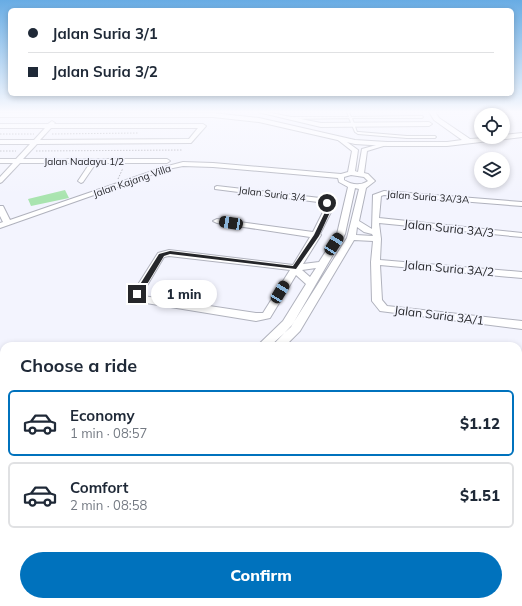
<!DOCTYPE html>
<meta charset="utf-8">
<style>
body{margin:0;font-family:Mulish,sans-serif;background:#f6f6f7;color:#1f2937;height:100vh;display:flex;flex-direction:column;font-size:15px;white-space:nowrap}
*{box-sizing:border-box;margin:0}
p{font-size:13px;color:#747a83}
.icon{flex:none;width:22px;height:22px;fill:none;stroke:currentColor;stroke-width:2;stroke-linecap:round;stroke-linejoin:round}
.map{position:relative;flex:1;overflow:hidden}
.panel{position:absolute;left:0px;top:342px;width:522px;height:264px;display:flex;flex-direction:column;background:#fff;border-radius:12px 12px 0 0;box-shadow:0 2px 6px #0003}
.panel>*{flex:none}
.guide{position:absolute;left:8px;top:8px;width:506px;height:88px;border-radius:6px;box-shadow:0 2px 6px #0003;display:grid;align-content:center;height:88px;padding:0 20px;background:#fff}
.tools{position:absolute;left:474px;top:108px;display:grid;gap:8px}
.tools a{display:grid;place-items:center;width:36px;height:36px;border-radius:50%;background:#fff;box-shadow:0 2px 6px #0003;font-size:20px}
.end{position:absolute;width:18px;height:18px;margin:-9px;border:5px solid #25262a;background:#fff;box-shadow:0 0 0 2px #fff}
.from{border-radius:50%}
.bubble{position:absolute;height:28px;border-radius:14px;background:#fff;box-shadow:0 2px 6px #0003;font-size:13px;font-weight:800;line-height:28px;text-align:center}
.car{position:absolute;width:12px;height:24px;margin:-12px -6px;border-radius:5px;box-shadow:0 0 3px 1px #0007;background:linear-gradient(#222 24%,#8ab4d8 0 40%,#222 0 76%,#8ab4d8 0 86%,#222 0)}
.guide b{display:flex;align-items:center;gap:14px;height:38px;font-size:15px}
.guide b+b{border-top:1px solid #e0e1e3}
.guide i{width:10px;height:10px;background:#1f2937}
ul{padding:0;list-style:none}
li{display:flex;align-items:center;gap:12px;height:66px;margin:0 8px 6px;padding:0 12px;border:2px solid #e0e1e3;border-radius:6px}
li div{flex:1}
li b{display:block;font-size:15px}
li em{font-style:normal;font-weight:800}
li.current{border-color:#0072bd}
li>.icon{width:36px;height:36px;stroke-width:1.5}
h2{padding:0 20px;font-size:18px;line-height:48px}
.cta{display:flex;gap:8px;margin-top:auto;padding:8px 20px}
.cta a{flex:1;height:46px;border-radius:24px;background:#0072bd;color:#fff;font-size:16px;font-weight:800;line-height:46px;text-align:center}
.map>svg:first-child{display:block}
</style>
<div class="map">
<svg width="522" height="606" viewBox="0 0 522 606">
<rect width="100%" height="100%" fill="#f3f4fe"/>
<!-- green -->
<path fill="#a9e4af" d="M 65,190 L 69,198 L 31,206 L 28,199 Z
M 4,558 L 4,602 L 359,602 L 353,606 L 0,606 L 0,562 Z"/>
<!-- water -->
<path fill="#48a1dd" d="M 73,602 L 207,602 L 199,606 L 71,606 Z"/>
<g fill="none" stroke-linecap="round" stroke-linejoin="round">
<!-- stream -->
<path stroke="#48a1dd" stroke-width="4" d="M 518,535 L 522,529
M 474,606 L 477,602"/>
<defs>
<path id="service" d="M 347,112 L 349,112 L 351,117 L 422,116 L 423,117 L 422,118 L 352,118 L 357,132 L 359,132 L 407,136 L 435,136 L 436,137 L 435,138 L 407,138 L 358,134 L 355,132 L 349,118 L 288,119 L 287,118 L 288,117 L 349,117 Z
M 522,462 L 522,472 L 521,475 L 518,476 L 518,466 L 519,463 Z
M 383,602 L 395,602 L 393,606 L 381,606 Z"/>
<path id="minor" d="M 258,112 L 266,112 L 321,123 L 429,122 L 432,124 L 429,126 L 321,127 Z
M 52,121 L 55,123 L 54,124 L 203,124 L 206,126 L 191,143 L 37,144 L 23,159 L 167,159 L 170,161 L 167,163 L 96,163 L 83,182 L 81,183 L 78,181 L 90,163 L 20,163 L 2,182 L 0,183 L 0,177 L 13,163 L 0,163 L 0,159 L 16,159 L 30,144 L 0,144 L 0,140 L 34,140 L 45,128 L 0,128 L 0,124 L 48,124 ZM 51,128 L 198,128 L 189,139 L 40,140 Z
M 340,137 L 358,150 L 355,171 L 358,172 L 362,149 L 387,142 L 390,144 L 367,151 L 364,173 L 368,174 L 375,181 L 366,188 L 359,221 L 372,229 L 373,195 L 384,191 L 522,202 L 522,206 L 384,195 L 381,196 L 379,218 L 522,233 L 522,237 L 379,223 L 381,239 L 380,260 L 522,272 L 522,278 L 380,265 L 382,300 L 387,306 L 522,321 L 522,329 L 380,311 L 372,301 L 371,262 L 373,241 L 354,240 L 300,331 L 285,346 L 272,346 L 292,325 L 347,238 L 359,189 L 355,188 L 345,234 L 291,327 L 270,346 L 257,346 L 283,321 L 306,284 L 296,275 L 270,318 L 256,321 L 140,302 L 137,301 L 132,294 L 158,253 L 169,250 L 293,265 L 310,237 L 217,223 L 213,221 L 217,219 L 313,232 L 325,208 L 324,204 L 318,202 L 215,189 L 215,187 L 217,186 L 320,198 L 330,201 L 333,208 L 320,234 L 321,235 L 303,264 L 319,262 L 337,234 L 348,187 L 339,182 L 338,178 L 213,167 L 183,166 L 168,169 L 0,228 L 0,223 L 3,222 L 0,216 L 0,206 L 3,206 L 10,220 L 164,167 L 183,162 L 213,163 L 341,174 L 348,172 L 352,151 L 338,140 L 338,138 ZM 351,175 L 364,177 L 368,181 C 360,186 352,185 344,180 L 344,177 ZM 357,227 L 364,232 L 372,234 L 373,236 L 356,235 ZM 169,256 L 290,270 L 263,313 L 256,313 L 143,296 L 142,294 L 164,257 ZM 316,268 L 310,277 L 302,270 Z
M 4,504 L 4,521 L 0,523 L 0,506 Z
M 4,522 L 4,539 L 0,541 L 0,524 Z"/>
<path id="tertiary" d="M 429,112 L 435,112 L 439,118 L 470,139 L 503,137 L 503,135 L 522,133 L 522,137 L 447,146 L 387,146 L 355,144 L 259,122 L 213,117 L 0,117 L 0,113 L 213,113 L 259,118 L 355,140 L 387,142 L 447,142 L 462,140 L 434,120 Z"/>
</defs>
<!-- service casing -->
<use href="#service" stroke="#b0b2bd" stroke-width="2"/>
<!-- minor casing -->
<use href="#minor" stroke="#b0b2bd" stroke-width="2"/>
<!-- tertiary casing -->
<use href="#tertiary" stroke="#b0b2bd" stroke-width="2"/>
<!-- path -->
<path stroke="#a5a6ae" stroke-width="1" stroke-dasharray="1.5 1.5" stroke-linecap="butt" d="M 0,134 L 34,134
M 52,134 L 138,133
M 0,151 L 16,151
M 36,151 L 182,150
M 118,179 L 123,168"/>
<!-- service -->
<use href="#service" fill="#fff" fill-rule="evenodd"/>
<!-- minor -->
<use href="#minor" fill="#fff" fill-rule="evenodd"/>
<!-- tertiary -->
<use href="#tertiary" fill="#fff" fill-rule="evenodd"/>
</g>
<!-- sky -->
<linearGradient id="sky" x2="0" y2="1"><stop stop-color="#68ace4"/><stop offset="0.57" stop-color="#fafaff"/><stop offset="1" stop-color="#fafaff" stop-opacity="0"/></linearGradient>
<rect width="522" height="196" fill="url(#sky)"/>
<!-- route -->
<path fill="#25262a" d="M 325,202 L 328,202 L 332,208 L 319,236 L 296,269 L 170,254 L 164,256 L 140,296 L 134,294 L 159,254 L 170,251 L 293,266 L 314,235 L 327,208 Z"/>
<g text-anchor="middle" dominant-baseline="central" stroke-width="3.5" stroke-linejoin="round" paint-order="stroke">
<!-- far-street labels -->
<g font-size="10" fill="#25262a" stroke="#f3f4fe">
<text x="84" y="161">Jalan Nadayu 1/2</text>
<text transform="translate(132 181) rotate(-19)">Jalan Kajang Villa</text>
<text transform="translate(272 194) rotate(7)">Jalan Suria 3/4</text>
<text transform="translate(428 197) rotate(4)">Jalan Suria 3A/3A</text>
</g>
<!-- street labels -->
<g font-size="12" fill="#25262a" stroke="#f3f4fe">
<text transform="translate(449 228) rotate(6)">Jalan Suria 3A/3</text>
<text transform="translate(449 268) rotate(5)">Jalan Suria 3A/2</text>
<text transform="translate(439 315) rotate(7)">Jalan Suria 3A/1</text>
</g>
</g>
</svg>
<div class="tools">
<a><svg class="icon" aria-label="locate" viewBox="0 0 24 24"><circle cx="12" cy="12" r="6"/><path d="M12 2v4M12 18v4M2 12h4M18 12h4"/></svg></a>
<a><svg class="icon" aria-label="layers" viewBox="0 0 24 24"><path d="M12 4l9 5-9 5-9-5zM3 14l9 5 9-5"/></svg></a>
</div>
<i class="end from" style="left:327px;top:203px"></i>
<i class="end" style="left:137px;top:294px"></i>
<div class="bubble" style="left:151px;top:280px;width:66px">1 min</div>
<i class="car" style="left:231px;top:223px;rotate:279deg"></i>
<i class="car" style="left:334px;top:244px;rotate:33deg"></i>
<i class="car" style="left:280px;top:292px;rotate:31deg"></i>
<div class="guide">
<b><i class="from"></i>Jalan Suria 3/1</b>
<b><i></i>Jalan Suria 3/2</b>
</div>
<section class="panel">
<h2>Choose a ride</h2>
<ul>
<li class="current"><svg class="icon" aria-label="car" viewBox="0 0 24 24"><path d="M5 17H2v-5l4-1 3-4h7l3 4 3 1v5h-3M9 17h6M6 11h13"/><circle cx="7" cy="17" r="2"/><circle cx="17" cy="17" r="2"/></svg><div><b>Economy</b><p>1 min · 08:57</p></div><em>$1.12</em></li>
<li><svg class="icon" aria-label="car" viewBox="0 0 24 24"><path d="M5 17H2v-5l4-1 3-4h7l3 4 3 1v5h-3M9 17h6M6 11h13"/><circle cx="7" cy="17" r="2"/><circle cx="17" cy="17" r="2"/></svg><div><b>Comfort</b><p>2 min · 08:58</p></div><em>$1.51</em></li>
</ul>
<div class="cta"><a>Confirm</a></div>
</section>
</div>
